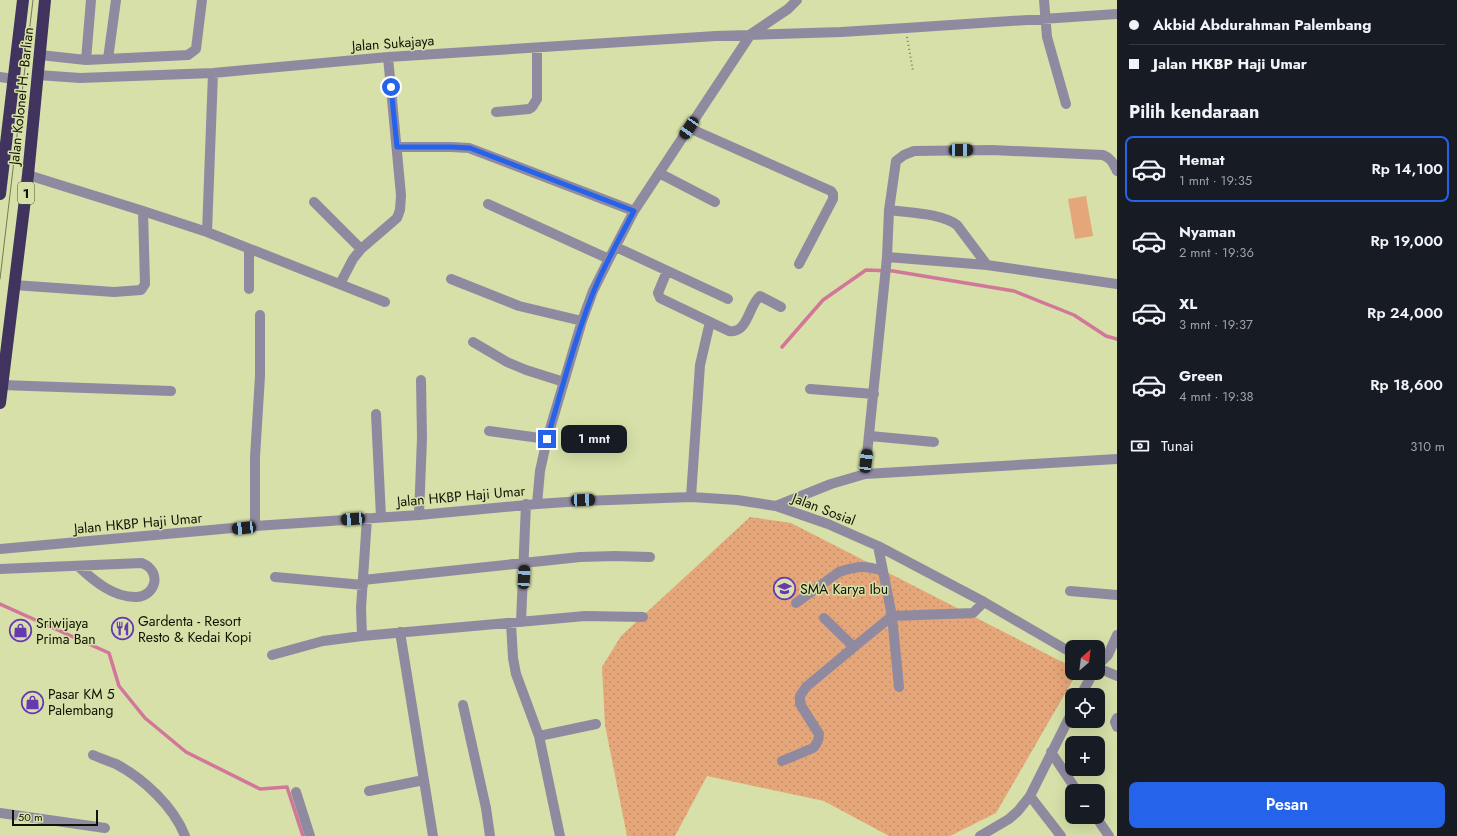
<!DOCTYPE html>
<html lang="id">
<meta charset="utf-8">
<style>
body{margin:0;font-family:Jost,sans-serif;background:#20242c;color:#f1f3f6;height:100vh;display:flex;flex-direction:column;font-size:15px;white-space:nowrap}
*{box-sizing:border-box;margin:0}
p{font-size:13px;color:#9ea1a6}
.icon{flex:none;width:22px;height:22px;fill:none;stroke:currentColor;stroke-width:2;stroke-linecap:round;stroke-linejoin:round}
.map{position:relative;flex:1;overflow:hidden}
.drawer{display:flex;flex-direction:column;background:#171b24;width:340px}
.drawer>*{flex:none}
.top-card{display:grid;align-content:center;height:88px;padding:0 12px;background:#171b24}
.needle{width:26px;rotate:28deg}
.fabs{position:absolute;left:1065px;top:640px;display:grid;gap:8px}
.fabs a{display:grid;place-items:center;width:40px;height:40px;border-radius:8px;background:#171b24;box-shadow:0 4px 16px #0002;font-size:20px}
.scale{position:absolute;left:12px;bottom:10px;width:86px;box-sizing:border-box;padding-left:4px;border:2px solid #101201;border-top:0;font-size:11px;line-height:14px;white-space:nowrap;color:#101201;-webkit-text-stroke:3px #d6e0a8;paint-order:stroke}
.end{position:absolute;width:18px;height:18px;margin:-9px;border:5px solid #2563eb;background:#fff;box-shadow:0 0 0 2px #fff}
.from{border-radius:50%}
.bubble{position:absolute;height:28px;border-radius:8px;background:#171b24;box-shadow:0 4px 16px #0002;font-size:13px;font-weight:600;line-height:28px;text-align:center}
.car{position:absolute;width:12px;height:24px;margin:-12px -6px;border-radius:5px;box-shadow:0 0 3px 1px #0007;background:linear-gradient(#222 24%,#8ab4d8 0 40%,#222 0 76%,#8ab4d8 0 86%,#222 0)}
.top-card b{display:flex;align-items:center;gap:14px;height:38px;font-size:15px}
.top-card b+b{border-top:1px solid #363941}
.top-card i{width:10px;height:10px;background:#f1f3f6}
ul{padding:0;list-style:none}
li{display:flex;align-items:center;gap:12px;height:66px;margin:0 8px 6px;padding:0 4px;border:2px solid transparent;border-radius:8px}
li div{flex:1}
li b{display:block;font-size:15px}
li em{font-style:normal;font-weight:600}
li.selected{border-color:#2563eb}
li>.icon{width:36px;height:36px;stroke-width:1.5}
h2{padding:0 12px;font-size:18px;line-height:48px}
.pay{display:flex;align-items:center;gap:10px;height:44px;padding:0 12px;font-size:15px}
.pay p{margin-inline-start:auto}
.cta{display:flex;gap:8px;margin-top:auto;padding:8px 12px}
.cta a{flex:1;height:46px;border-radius:8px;background:#2563eb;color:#fff;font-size:16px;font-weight:600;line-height:46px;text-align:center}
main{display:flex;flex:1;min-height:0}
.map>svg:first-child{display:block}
</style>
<main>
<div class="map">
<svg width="1117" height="836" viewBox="0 0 1117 836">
<defs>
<pattern id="grass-dots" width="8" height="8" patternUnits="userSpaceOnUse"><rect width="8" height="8" fill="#e5a679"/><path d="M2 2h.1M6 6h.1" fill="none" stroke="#c38e67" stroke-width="1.8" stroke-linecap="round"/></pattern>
</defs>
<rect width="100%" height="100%" fill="#d6e0a8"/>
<!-- grass -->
<path fill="url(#grass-dots)" d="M 750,517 L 791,523 L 1072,667 L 1072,673 L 1077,673 L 996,813 L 950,836 L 889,836 L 824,801 L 707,776 L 675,836 L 627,836 L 605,725 L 602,667 L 621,636 Z"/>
<!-- garden -->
<path fill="#e5a679" d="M 1086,196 L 1093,236 L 1075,239 L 1068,199 Z"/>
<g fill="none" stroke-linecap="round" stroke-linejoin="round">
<!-- stream -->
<path stroke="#d2769a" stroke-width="3.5" d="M 782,347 L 823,300 L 866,270 L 893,271 L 1014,291 L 1074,315 L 1106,336 L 1117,339
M 0,604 L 109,653 L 119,686 L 145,718 L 186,752 L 260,789 L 287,787 L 303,836"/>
<!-- path -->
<path stroke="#79805a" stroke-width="2" stroke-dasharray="1 3" stroke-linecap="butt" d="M 907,37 L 913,71"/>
<!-- minor -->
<path stroke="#908aa1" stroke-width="10" d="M 1044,0 L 1047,37 L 1066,104
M 40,55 L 86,60 L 188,55 L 196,49 L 202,0
M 108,59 L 116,0
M 86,60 L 91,0
M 38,75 L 80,78 L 213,73 L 388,57 L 716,36 L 841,32 L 906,28 L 1117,14
M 0,77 L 13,79
M 496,112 L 529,109 L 532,107 L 537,99 L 537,48
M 689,128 L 831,191 L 833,194 L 833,199 L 799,264
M 397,147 L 451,147 L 469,148 L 634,211
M 659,173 L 715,202
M 28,175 L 143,211 L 207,232 L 385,302
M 314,202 L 361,249
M 488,204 L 609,259
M 889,210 C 909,213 941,213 957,225 L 987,265
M 207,232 L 213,73
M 616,247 L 728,299
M 249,249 L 249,289
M 887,257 L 987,265 L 1117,284
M 667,271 L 658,293 L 660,298 L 729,331 C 748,334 748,306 760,296 L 781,307
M 451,279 L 519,306 L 582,321
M 340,284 L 353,259 L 361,249 L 397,218 L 400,210 L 401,195 L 388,57
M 14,285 L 114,292 L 141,290 L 145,284 L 143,211
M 473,342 L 507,362 L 526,370 L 564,382
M 2,385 L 171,391
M 810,389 L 874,394
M 376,414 L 381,517
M 489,431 L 547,439
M 870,436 L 934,442
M 865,474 L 887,257 L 889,210 L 896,161 L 904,155 L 914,151 L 992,150 L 1103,155 C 1111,158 1113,163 1117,171
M 691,497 L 700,365 L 710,322
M 537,504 L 583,501 L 691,497 L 737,500 L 776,506 L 828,524 L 878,546 L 984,602 L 1072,653
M 776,506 L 831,484 L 865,474 L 1117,459
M 419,515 L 422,438 L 421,380
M 255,526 L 255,457 L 260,376 L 260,315
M 878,546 L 892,616 L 899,687
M 0,549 L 255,526 L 419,515 L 537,504 L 540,471 L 547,439 L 582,321 L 593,291 L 609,259 L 634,211 L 751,34 L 788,9 L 797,0
M 0,569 L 142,563 C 163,572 155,596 137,597 C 114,598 94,581 78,566
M 275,577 L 363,585
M 363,580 L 580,557 L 615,556 L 650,557
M 1070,591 L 1117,595
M 796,603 L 839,572 C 857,566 865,565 883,571
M 824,618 L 854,647 L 892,616 L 973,613 L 984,602
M 521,622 L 526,504
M 511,623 L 513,658 L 516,674 L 539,736 L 560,836
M 400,632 L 433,836
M 362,636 L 361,608 L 367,518
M 272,655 L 323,641 L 362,636 L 585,616 L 643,617
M 1098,665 L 1108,655 L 1117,635
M 1098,668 L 1117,676
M 1081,695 L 1093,673
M 463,705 L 486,808 L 490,836
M 1117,718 L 1115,722 L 1117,727
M 539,736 L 596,724
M 1051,752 L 1077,791
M 93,755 C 100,758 108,761 116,764 C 143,778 174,807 185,836
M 782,761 L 813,748 C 817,744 819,740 819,734 L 800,704 L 800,696 L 806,687 L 854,647
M 369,791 L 424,780
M 296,792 L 310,836
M 1030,796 L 1061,836
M 0,813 L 105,828
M 1096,817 L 1109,836
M 980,836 L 1009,819 L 1018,811 L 1030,796 L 1072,712"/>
<!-- highway -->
<path stroke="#40335e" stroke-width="12" d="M 0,194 L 23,0
M 0,403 L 28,175 L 45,0"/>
<!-- tram -->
<path stroke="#757b56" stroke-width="1" d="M 0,279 L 33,0"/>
</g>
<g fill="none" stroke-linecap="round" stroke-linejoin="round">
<!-- route -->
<path stroke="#2563eb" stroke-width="5" d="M 391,87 L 397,147 L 451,147 L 470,148 L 634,211 C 620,238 604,265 593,293 C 574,340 562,390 547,439"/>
</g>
<!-- icons -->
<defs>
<symbol id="school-ring" viewBox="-11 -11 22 22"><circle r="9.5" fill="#d6e0a8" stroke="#6739b1" stroke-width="1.5"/><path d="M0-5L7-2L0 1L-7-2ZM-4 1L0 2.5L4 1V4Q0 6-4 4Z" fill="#6739b1"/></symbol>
<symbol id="restaurant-ring" viewBox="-11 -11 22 22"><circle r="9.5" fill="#d6e0a8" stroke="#6739b1" stroke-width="1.5"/><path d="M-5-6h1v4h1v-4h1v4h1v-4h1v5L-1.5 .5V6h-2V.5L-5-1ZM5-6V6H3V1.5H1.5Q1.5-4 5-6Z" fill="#6739b1"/></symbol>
<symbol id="shop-ring" viewBox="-11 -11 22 22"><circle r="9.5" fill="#d6e0a8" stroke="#6739b1" stroke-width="1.5"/><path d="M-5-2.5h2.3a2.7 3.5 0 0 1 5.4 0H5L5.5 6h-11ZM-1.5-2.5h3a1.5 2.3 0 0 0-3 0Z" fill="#6739b1"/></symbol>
</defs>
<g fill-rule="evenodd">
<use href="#school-ring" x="772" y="576" width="25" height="25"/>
<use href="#restaurant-ring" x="110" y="616" width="25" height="25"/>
<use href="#shop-ring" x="8" y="618" width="25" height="25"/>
<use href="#shop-ring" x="20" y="690" width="25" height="25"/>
</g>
<g text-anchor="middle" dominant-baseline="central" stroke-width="3" stroke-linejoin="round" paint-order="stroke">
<!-- shield labels -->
<rect fill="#d6e0a8" stroke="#4b5033" stroke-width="1" x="18" y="182" width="16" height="22" rx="3"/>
<g font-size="13" font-weight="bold" fill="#101201">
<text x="26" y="193">1</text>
</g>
<!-- street labels -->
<g font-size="14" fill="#101201" stroke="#d6e0a8">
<text transform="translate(393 43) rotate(-4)">Jalan Sukajaya</text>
<text transform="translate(21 96) rotate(-84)">Jalan Kolonel H. Barlian</text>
<text transform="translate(461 496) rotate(-5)">Jalan HKBP Haji Umar</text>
<text transform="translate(824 509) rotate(21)">Jalan Sosial</text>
<text transform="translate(138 523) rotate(-5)">Jalan HKBP Haji Umar</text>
</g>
<!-- poi labels -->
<g font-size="14" fill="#101201" stroke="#d6e0a8" text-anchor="start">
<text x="800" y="589">SMA Karya Ibu</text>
<text x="138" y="621">Gardenta - Resort<tspan x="138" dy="16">Resto &amp; Kedai Kopi</tspan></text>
<text x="36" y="623">Sriwijaya<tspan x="36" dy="16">Prima Ban</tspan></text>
<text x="48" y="694">Pasar KM 5<tspan x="48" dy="16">Palembang</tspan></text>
</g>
</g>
</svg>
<div class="fabs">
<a><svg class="needle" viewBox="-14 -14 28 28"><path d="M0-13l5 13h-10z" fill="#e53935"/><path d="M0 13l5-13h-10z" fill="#9ea1a6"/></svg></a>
<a><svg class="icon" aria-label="locate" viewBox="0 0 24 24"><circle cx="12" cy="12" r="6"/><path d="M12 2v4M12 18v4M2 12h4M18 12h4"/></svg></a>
<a>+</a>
<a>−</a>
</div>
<div class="scale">50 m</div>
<i class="end from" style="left:391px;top:87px"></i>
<i class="end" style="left:547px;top:439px"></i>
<div class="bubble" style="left:561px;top:425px;width:66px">1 mnt</div>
<i class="car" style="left:689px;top:128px;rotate:214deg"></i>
<i class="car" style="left:961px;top:150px;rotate:89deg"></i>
<i class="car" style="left:866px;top:461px;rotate:7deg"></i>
<i class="car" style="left:583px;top:500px;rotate:88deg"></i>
<i class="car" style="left:353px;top:519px;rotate:266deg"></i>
<i class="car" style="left:244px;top:528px;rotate:264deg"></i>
<i class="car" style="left:524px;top:577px;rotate:3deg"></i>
</div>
<section class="drawer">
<div class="top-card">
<b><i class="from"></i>Akbid Abdurahman Palembang</b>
<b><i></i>Jalan HKBP Haji Umar</b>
</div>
<h2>Pilih kendaraan</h2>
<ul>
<li class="selected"><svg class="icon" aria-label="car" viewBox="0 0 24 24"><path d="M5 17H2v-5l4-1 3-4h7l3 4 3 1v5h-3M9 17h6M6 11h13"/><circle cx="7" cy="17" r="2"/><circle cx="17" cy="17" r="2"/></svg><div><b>Hemat</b><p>1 mnt · 19:35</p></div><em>Rp 14,100</em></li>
<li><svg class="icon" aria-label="car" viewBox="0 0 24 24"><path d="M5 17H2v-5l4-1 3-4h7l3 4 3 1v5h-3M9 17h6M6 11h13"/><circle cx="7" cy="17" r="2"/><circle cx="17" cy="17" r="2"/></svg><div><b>Nyaman</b><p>2 mnt · 19:36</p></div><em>Rp 19,000</em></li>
<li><svg class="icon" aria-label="car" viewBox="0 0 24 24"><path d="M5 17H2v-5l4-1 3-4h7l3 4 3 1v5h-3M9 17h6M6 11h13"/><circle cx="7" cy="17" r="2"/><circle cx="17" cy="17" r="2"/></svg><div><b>XL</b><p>3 mnt · 19:37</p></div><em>Rp 24,000</em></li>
<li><svg class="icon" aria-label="car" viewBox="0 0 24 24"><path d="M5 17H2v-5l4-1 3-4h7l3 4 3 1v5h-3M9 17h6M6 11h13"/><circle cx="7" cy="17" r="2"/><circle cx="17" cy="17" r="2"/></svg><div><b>Green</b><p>4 mnt · 19:38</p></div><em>Rp 18,600</em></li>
</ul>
<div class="pay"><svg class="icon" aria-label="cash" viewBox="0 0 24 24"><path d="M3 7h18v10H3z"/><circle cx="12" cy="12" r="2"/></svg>Tunai<p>310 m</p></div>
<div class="cta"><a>Pesan</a></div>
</section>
</main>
